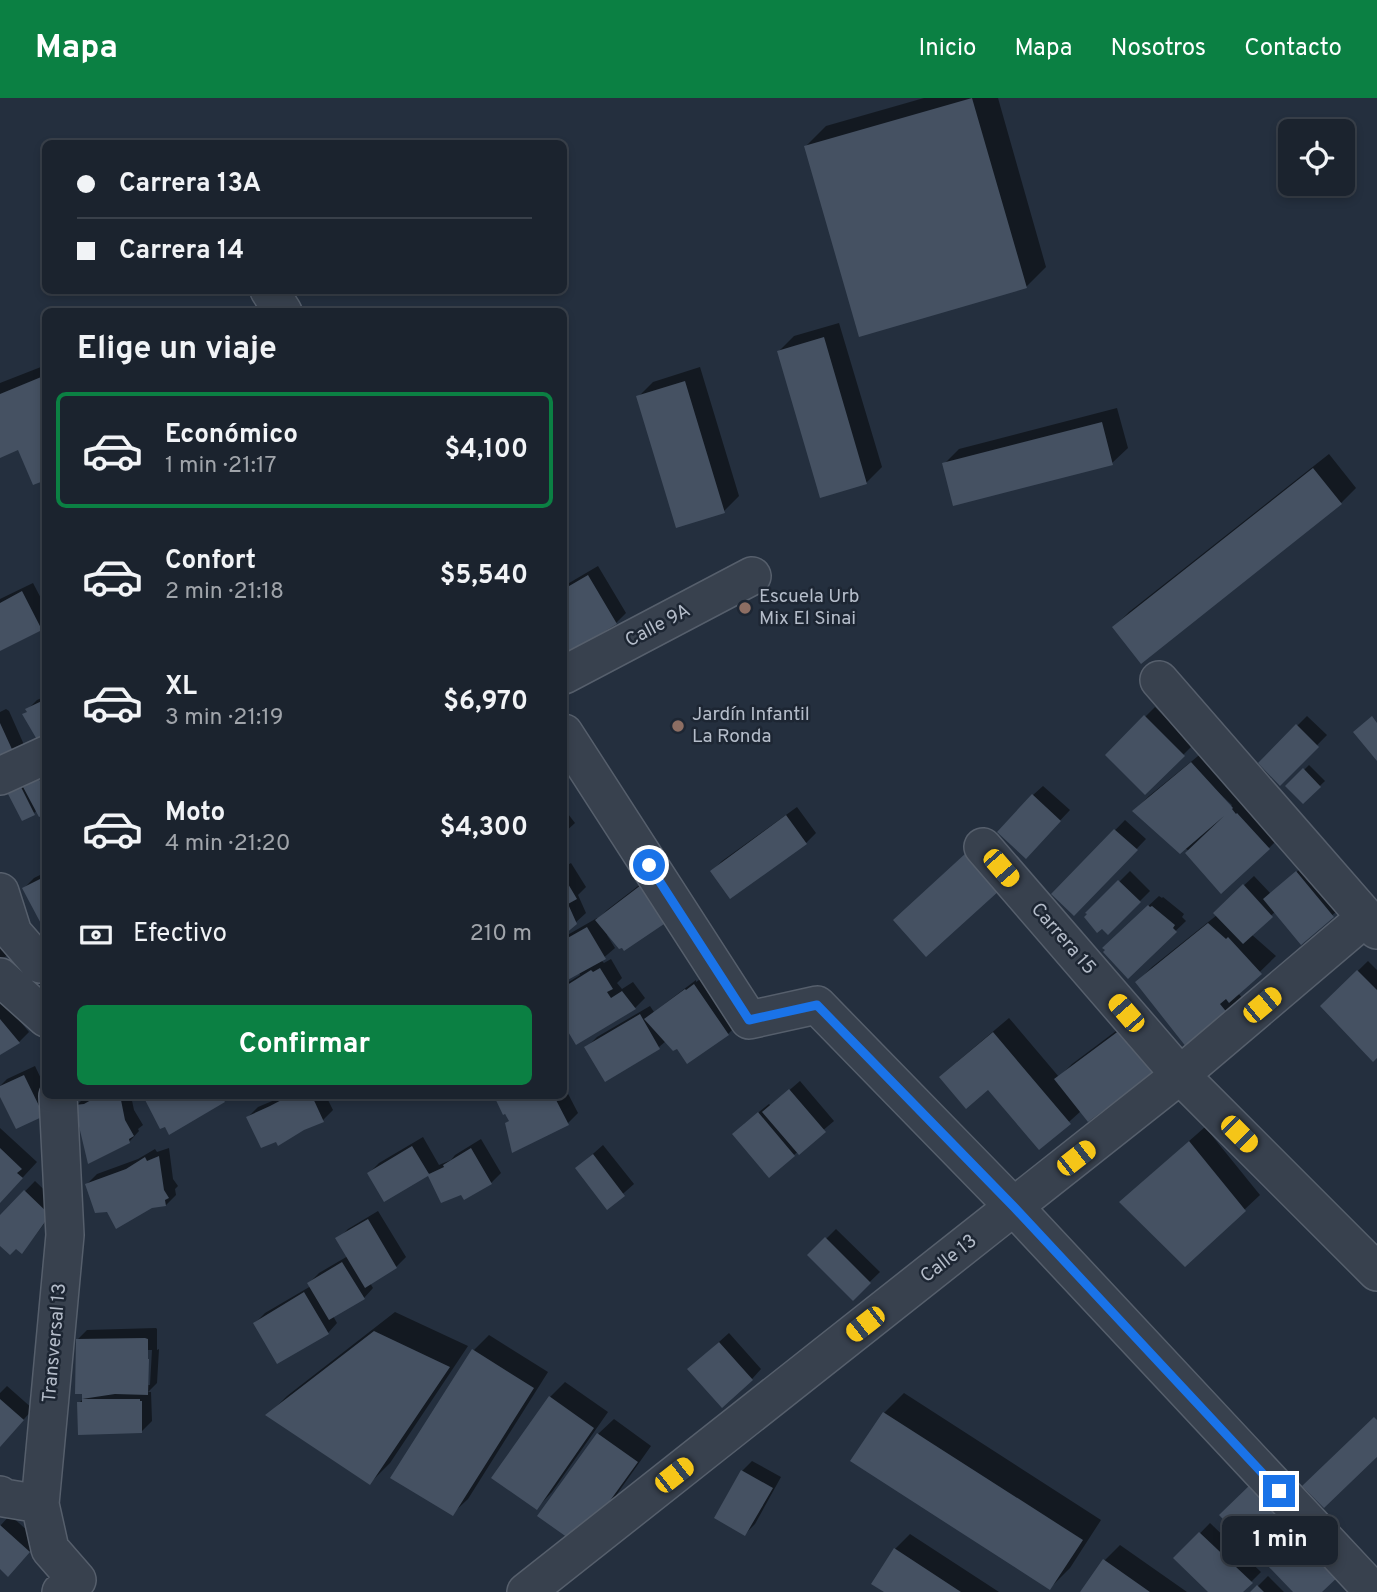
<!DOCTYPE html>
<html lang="es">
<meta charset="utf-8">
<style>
body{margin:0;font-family:Overpass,sans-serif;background:#242b36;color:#f1f3f6;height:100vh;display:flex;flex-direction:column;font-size:26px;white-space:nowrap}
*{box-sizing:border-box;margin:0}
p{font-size:23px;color:#a0a4aa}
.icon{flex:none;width:38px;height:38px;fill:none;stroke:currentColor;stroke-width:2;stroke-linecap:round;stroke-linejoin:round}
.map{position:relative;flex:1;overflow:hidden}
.details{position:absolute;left:42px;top:210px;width:525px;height:791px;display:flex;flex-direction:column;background:#1b232e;border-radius:10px;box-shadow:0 4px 10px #0003,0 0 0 2px #39404a}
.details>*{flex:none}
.hud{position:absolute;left:42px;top:42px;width:525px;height:154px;border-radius:10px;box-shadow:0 4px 10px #0003,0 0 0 2px #39404a;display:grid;align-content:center;height:154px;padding:0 35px;background:#1b232e}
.buttons{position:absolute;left:1278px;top:21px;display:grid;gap:14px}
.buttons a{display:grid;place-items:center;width:77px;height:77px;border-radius:10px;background:#1b232e;box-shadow:0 4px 10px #0003,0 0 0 2px #39404a;font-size:35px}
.end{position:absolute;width:32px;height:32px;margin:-16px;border:9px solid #1a73e8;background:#fff;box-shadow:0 0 0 4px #fff}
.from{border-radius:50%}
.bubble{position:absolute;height:49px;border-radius:10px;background:#1b232e;box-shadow:0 4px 10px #0003,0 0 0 2px #39404a;font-size:23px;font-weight:700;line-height:49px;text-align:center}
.car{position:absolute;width:21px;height:42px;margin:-21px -10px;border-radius:9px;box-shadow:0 0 5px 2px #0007;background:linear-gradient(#f5c518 24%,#345 0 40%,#f5c518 0 76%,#345 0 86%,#f5c518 0)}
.hud b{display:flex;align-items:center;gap:24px;height:66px;font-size:26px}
.hud b+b{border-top:2px solid #39404a}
.hud i{width:18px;height:18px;background:#f1f3f6}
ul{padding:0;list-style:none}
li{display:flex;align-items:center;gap:21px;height:116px;margin:0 14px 10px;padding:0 21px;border:4px solid transparent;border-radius:10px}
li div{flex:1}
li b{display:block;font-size:26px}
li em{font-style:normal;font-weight:700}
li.on{border-color:#0b8043}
li>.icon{width:63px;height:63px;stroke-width:1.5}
h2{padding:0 35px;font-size:32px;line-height:84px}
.pay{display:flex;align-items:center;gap:18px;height:77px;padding:0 35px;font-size:26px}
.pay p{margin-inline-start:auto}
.button{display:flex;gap:14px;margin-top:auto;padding:14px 35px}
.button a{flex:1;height:80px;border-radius:10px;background:#0b8043;color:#fff;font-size:28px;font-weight:700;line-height:80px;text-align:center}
header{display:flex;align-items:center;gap:42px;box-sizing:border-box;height:98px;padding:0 35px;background:#0b8043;color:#fff}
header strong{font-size:33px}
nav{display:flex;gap:38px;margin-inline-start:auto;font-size:24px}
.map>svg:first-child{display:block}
</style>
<header>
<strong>Mapa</strong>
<nav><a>Inicio</a><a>Mapa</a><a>Nosotros</a><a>Contacto</a></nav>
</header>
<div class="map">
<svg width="1377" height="1494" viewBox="0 0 1377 1494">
<rect width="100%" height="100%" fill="#242f3e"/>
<!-- shadow -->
<path fill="#0007" fill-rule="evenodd" d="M 924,0 L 998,0 L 1046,169 L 1026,189 L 806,48 L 826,28 Z
M 184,209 L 186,214 L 174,214 Z
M 839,225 L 882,369 L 866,385 L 779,253 L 794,238 Z
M 46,267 L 46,380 L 19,350 L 0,358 L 0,285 Z
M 700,269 L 739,398 L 724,413 L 638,299 L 653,284 Z
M 1117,310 L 1128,350 L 1112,365 L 954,406 L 944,366 L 959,351 Z
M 1329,356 L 1356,390 L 1341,405 L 1114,529 L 1129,514 Z
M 598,468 L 626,515 L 616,525 L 564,555 L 564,488 Z
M 33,485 L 46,510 L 46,526 L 41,530 L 0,551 L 0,501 Z
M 46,598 L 46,640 L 27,612 L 37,602 Z
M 1155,609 L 1193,647 L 1145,695 L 1107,657 Z
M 6,611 L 9,613 L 25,649 L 0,666 L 0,614 Z
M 1307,618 L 1327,637 L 1280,685 L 1260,665 Z
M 1203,654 L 1279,740 L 1269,750 L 1189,753 L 1134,713 L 1149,698 ZM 1207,684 L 1232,707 L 1230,710 Z
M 1309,667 L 1325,683 L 1303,704 L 1288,688 Z
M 46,677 L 46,714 L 37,712 L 34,715 L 10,696 L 15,692 L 26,686 L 27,688 Z
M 1043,688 L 1070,712 L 1036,748 L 1033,697 Z
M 797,709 L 816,735 L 806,745 L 712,773 L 722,763 Z
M 565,712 L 575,725 L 564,735 L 564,713 Z
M 1125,722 L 1146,741 L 1074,816 L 1053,796 Z
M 571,765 L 586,789 L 578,797 L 586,815 L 564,835 L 564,769 Z
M 1307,765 L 1343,808 L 1301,844 L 1276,813 L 1251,836 L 1276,858 L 1238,895 L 1243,901 L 1228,916 L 1137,884 L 1152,869 L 1217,817 L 1225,805 L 1254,778 L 1271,796 Z
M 1130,773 L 1150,793 L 1108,835 L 1088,815 Z
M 46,774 L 46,831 L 24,790 L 34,780 Z
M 651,778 L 673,815 L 663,825 L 609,836 L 607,837 L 615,850 L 601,862 L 604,865 L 611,861 L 622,880 L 617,885 L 622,891 L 633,884 L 645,900 L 635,910 L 577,945 L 564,922 L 564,887 L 580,877 L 579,874 L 564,882 L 564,839 L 597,820 L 598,821 L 607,812 Z
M 1159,798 L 1162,800 L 1163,799 L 1184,816 L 1182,819 L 1186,823 L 1128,878 L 1114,840 Z
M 0,811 L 21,849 L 0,862 Z
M 1368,863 L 1377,872 L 1377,958 L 1322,908 Z
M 0,876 L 7,908 L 29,934 L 19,944 L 0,955 Z
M 705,878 L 738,926 L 728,936 L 687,963 L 677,948 L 666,943 L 659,949 L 587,949 L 597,939 L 650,908 L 654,914 L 696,882 L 696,884 Z
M 1140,915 L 1081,1013 L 1040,1050 L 989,990 L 957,964 L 1009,920 L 1059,979 L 1072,966 Z
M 35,968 L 53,1006 L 17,1028 L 0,995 L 0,988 L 7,981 Z
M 800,983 L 834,1023 L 769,1078 L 744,1026 L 769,1006 L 771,1008 Z
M 564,988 L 578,1015 L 568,1025 L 513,1053 L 511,1022 L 504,1015 L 496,998 L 564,998 Z
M 86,998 L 131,998 L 134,1012 L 143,1027 L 138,1031 L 139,1033 L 129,1044 L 76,1008 Z
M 148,998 L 229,998 L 224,1003 L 149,1000 Z
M 284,998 L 326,998 L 333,1012 L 323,1022 L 248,1019 L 258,1009 Z
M 1205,1029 L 1260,1097 L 1244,1112 L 1137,1089 Z
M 0,1030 L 37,1064 L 0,1104 Z
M 423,1039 L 439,1067 L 451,1062 L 455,1057 L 481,1041 L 501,1075 L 491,1085 L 442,1103 L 429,1075 L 385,1101 L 369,1075 L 379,1065 Z
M 603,1047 L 634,1086 L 608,1109 L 577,1070 Z
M 169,1050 L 173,1081 L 178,1088 L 175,1091 L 176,1097 L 166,1107 L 108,1112 L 87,1086 L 97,1076 L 138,1061 L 155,1051 L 157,1054 Z
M 35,1083 L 59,1106 L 31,1143 L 22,1153 L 16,1149 L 0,1146 L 0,1119 Z
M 378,1113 L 406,1159 L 396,1169 L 370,1185 L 373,1190 L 364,1200 L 333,1218 L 337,1225 L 328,1235 L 255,1225 L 265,1215 L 311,1188 L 309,1185 L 319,1175 L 348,1158 L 338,1141 L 348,1131 Z
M 836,1131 L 880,1174 L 853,1200 L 810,1157 Z
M 395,1214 L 468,1248 L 390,1365 L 370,1385 L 268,1317 L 287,1298 Z
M 156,1230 L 157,1231 L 157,1252 L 159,1251 L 157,1285 L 148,1294 L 151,1294 L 152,1323 L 142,1333 L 79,1305 L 84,1300 L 77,1242 L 87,1232 ZM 148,1252 L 152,1252 L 150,1287 L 146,1287 Z
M 729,1235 L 761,1271 L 752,1281 L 700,1261 Z
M 489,1237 L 548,1274 L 468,1401 L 452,1416 L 474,1252 Z
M 565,1284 L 608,1314 L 552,1394 L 537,1410 L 550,1299 Z
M 7,1288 L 33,1311 L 0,1348 L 0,1295 Z
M 904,1295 L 1101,1422 L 1070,1470 L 1050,1490 L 884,1315 Z
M 614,1321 L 651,1348 L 593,1430 L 598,1336 Z
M 752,1363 L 781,1379 L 755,1426 L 745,1436 L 742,1373 Z
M 10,1417 L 39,1443 L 18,1466 L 0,1469 L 0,1428 Z
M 1210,1425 L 1261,1474 L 1241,1494 L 1210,1494 L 1176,1460 Z
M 910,1436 L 999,1494 L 888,1494 L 895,1451 Z
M 1120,1447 L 1187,1494 L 1082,1494 L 1105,1462 Z
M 1268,1478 L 1284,1494 L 1252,1494 Z"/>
<!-- building -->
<path fill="#455162" d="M 972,0 L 1027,190 L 859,239 L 804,48 Z
M 824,239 L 867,386 L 820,400 L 777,253 Z
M 46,277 L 46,382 L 33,387 L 18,352 L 0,360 L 0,296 Z
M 685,283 L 725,415 L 676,430 L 636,298 Z
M 1102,324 L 1113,367 L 953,408 L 942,365 Z
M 1313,370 L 1342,406 L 1141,566 L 1112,529 Z
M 588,477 L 617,526 L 564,557 L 564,491 Z
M 22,493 L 42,532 L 0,553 L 0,505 Z
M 46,601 L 46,642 L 39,645 L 22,616 L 27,614 L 25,611 Z
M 1144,617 L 1185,658 L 1145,697 L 1105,657 Z
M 1372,618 L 1377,625 L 1377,663 L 1353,634 Z
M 0,625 L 16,660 L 0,668 Z
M 1296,626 L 1319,649 L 1280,688 L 1258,665 Z
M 1191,664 L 1233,710 L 1232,711 L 1236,716 L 1237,715 L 1270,751 L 1221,796 L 1185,755 L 1224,718 L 1180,756 L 1132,713 Z
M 1303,670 L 1321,689 L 1303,706 L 1285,688 Z
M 39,681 L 46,694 L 46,716 L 39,719 L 23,689 Z
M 21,689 L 35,717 L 22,723 L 8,696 Z
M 1032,696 L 1061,723 L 1026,761 L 997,734 Z
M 786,717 L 807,746 L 730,801 L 710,773 Z
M 1114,731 L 1138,752 L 1074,818 L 1051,796 Z
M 966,755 L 1000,792 L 926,859 L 893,822 Z
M 1296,773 L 1334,819 L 1301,847 L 1263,801 Z
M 46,778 L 46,835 L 22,790 Z
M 564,779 L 577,801 L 568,806 L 577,826 L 564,837 Z
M 1118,782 L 1141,804 L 1108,837 L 1102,831 L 1097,835 L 1084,819 L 1087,816 L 1085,815 Z
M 1243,786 L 1273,819 L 1243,846 L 1213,815 Z
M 641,787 L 664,826 L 624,853 L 622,850 L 619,851 L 595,822 Z
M 1148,807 L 1150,809 L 1152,808 L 1175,827 L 1173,830 L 1177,834 L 1128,881 L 1103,854 L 1105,852 L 1102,850 Z
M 1208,825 L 1226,841 L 1228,839 L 1262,876 L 1229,905 L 1226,901 L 1220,906 L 1229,917 L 1187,950 L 1135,884 Z
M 587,829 L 606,861 L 564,884 L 564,842 Z
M 600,870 L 613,891 L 607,894 L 611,900 L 622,893 L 636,911 L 576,947 L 564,927 L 564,889 L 591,872 L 593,874 Z
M 1357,872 L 1377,892 L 1377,960 L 1373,964 L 1320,908 Z
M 694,886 L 729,937 L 687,966 L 677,951 L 673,953 L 644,921 L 685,891 L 686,892 Z
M 640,916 L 660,951 L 605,984 L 584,949 Z
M 0,921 L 20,945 L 0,957 Z
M 1124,929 L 1157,972 L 1088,1024 L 1054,981 Z
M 993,934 L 1071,1026 L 1039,1052 L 988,992 L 966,1011 L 939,979 Z
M 24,977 L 44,1018 L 16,1031 L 0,999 L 0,988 Z
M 789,991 L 826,1034 L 799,1057 L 762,1014 Z
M 98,998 L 110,998 L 113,1002 L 121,1002 L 125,1022 L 134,1038 L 129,1041 L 130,1045 L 88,1066 L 78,1024 L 72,1013 L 74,1007 L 84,1006 Z
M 143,998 L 221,998 L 225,1004 L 169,1037 L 165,1029 L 160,1031 Z
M 289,998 L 312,998 L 324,1024 L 304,1032 L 278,1048 L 276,1044 L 261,1050 L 246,1019 L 270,1008 Z
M 494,998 L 554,998 L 569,1027 L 512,1055 L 505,1025 L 509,1023 L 505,1016 L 503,1017 Z
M 758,1014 L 795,1058 L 769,1080 L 732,1036 Z
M 1189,1043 L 1246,1113 L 1185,1169 L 1119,1104 Z
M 412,1048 L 429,1076 L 444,1069 L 443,1067 L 471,1050 L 492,1086 L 464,1102 L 461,1097 L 441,1105 L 428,1078 L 384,1104 L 367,1075 Z
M 0,1050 L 22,1071 L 17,1075 L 23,1080 L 0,1105 Z
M 593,1056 L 625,1098 L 607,1112 L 575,1070 Z
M 159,1058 L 164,1092 L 169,1100 L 165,1102 L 166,1108 L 152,1110 L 116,1131 L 107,1114 L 95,1115 L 85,1086 L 126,1071 L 145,1059 L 147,1063 Z
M 24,1092 L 50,1117 L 22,1156 L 16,1151 L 10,1157 L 0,1148 L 0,1117 Z
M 368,1121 L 397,1170 L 365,1190 L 335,1140 Z
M 825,1139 L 871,1185 L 853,1203 L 807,1157 Z
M 342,1164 L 365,1201 L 329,1222 L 307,1185 Z
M 304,1194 L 329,1236 L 277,1266 L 253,1225 Z
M 374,1233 L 450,1269 L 370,1387 L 265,1317 Z
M 145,1240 L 148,1241 L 148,1261 L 149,1261 L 148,1297 L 115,1296 L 82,1301 L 82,1296 L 75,1296 L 76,1241 Z
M 719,1244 L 753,1282 L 722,1310 L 687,1271 Z
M 472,1251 L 534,1290 L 453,1418 L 390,1380 Z
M 549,1298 L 594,1330 L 537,1412 L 491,1380 Z
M 0,1301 L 24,1322 L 0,1349 Z
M 82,1301 L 140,1301 L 140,1303 L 142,1303 L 142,1335 L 78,1337 L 77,1304 L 82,1304 Z
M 883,1314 L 1083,1442 L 1050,1492 L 850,1363 Z
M 1374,1319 L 1377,1322 L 1377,1359 L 1324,1410 L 1302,1388 Z
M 597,1335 L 638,1364 L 578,1447 L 537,1418 Z
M 741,1372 L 773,1390 L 745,1438 L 714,1420 Z
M 1253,1384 L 1341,1476 L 1322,1494 L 1293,1494 L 1219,1417 Z
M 0,1427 L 30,1454 L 8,1479 L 0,1471 Z
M 1199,1434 L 1253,1485 L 1243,1494 L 1208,1494 L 1173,1460 Z
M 894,1450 L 961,1494 L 884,1494 L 871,1486 Z
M 1103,1461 L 1150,1494 L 1080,1494 Z
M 1257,1487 L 1264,1494 L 1250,1494 Z"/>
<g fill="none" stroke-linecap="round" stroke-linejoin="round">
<defs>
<path id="minor" d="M 269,192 L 283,214
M 564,577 L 752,478
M 1159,582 L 1377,832
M 564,635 L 749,922 L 817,907 L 1014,1109 L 1374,1494
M 0,678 L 46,657
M 983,749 L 1180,977 L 1377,1174
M 0,794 L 13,835 L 40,866
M 0,879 L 46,920
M 58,998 L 65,1137 L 40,1406 L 50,1451 L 77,1482 L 61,1494
M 0,1397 L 4,1400 L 40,1406
M 526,1494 L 1180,977 L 1365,820"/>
</defs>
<!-- minor casing -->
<use href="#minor" stroke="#565f6c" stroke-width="40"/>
<!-- minor -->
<use href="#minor" stroke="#38414e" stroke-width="37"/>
</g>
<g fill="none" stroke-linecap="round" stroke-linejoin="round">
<!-- route -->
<path stroke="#1a73e8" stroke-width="9" d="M 649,767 L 749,922 L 817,907 L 1014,1109 L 1279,1393"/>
</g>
<!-- markers -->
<g fill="#8d6e63" stroke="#1d2633" stroke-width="2.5">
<circle cx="745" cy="510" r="7"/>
<circle cx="678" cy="628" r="7"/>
</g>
<g text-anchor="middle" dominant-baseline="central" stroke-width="5" stroke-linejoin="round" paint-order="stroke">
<!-- poi labels -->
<g font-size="19" fill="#b4bcc9" stroke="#1d2633" text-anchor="start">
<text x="759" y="499">Escuela Urb<tspan x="759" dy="22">Mix El Sinai</tspan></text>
<text x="692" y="617">Jardín Infantil<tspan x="692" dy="22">La Ronda</tspan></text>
</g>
<!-- street labels -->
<g font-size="19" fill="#b4bcc9" stroke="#1d2633">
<text transform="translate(658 528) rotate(-28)">Calle 9A</text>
<text transform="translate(1063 841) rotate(49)">Carrera 15</text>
<text transform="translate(949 1161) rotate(-38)">Calle 13</text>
<text transform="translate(55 1245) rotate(-85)">Transversal 13</text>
</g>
</g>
</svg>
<div class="buttons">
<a><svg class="icon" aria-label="locate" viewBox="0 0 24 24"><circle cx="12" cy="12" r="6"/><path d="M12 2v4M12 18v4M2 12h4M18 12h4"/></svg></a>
</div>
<i class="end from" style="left:649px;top:767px"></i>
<i class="end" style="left:1279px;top:1393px"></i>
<div class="bubble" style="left:1222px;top:1418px;width:116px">1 min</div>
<i class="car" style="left:1001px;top:770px;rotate:139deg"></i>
<i class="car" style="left:1262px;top:907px;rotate:50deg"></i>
<i class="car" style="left:1126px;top:915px;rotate:319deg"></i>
<i class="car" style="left:1239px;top:1036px;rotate:135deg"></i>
<i class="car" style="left:1076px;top:1060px;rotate:52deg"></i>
<i class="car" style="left:865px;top:1226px;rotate:232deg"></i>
<i class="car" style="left:674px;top:1377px;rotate:52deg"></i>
<div class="hud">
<b><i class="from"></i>Carrera 13A</b>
<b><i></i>Carrera 14</b>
</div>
<section class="details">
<h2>Elige un viaje</h2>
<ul>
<li class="on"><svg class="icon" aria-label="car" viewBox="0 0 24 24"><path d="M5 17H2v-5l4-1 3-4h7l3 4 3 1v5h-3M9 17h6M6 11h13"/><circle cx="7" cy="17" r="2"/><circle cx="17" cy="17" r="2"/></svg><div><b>Económico</b><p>1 min · 21:17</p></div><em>$4,100</em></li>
<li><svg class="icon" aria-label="car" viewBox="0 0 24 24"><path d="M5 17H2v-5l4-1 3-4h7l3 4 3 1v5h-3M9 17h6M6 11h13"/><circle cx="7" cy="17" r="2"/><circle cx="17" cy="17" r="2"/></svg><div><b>Confort</b><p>2 min · 21:18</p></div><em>$5,540</em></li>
<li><svg class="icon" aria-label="car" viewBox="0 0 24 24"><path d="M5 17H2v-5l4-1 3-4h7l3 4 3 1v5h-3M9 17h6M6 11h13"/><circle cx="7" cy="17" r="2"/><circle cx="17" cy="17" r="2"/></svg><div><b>XL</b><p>3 min · 21:19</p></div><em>$6,970</em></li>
<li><svg class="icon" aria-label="car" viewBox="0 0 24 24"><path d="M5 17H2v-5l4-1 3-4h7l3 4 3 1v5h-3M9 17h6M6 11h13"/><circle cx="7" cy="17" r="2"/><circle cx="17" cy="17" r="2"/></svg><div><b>Moto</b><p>4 min · 21:20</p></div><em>$4,300</em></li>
</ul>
<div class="pay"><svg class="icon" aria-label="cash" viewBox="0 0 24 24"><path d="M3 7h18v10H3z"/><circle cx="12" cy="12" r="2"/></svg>Efectivo<p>210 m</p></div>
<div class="button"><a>Confirmar</a></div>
</section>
</div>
